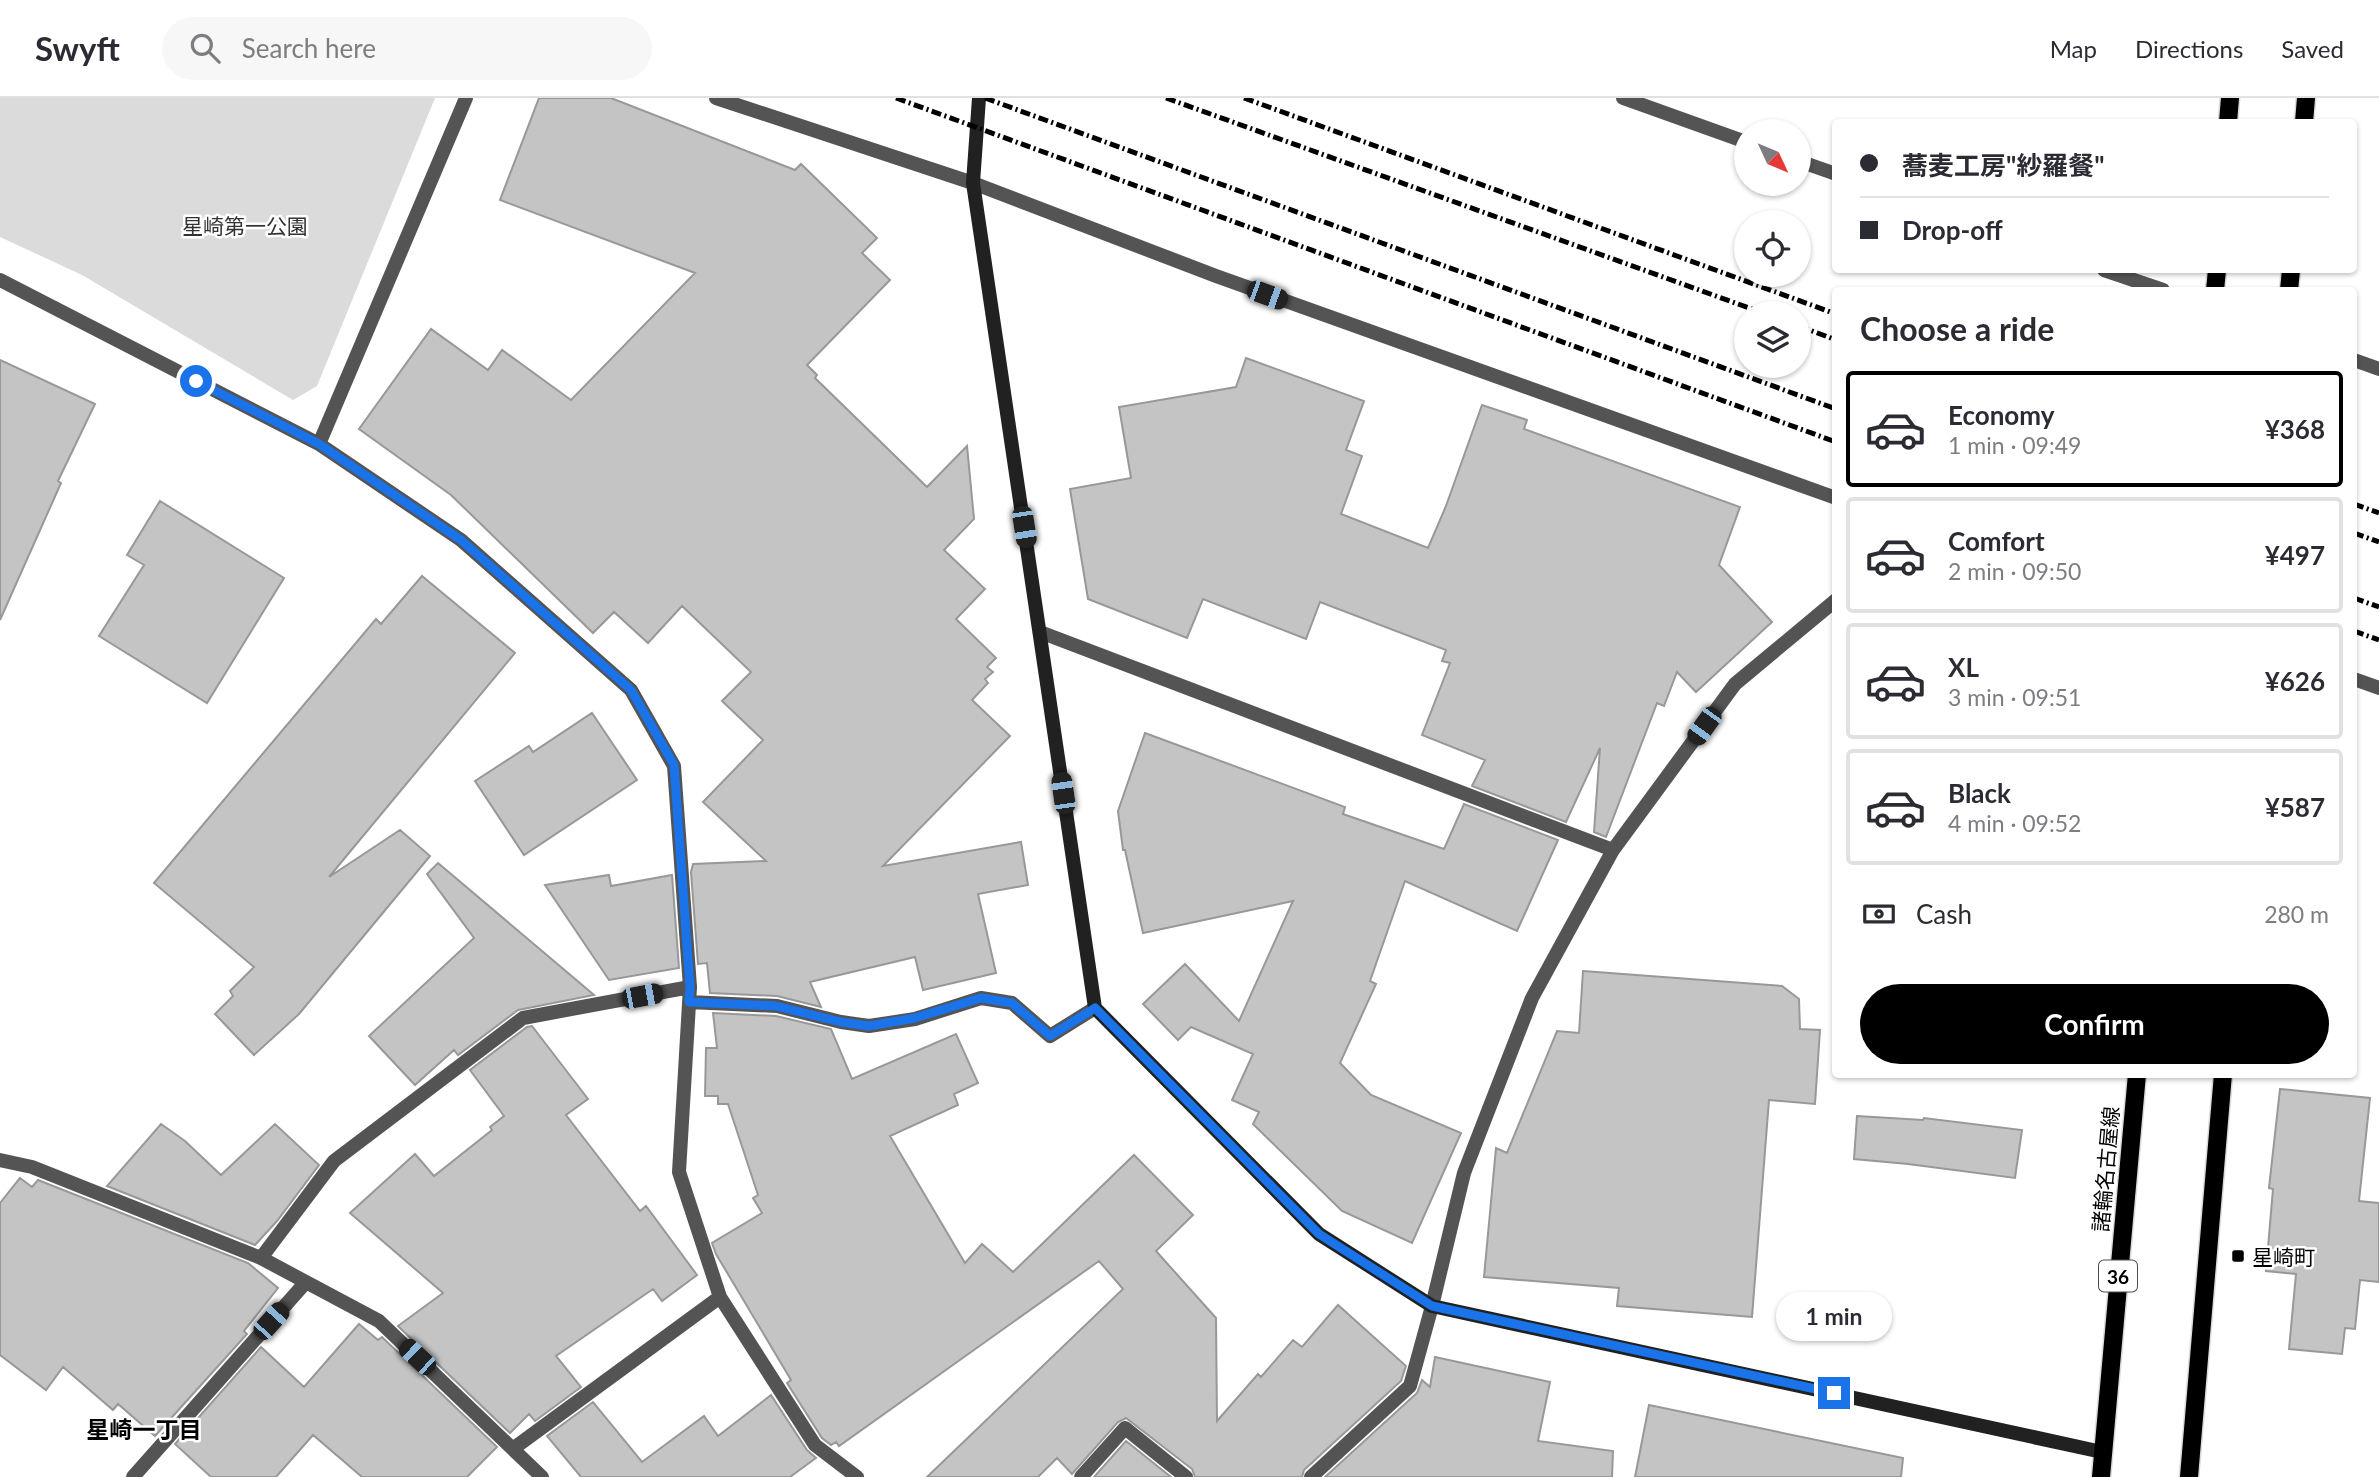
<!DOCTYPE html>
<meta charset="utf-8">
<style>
body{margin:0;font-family:Lato,"Noto Sans JP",sans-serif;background:#f7f7f7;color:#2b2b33;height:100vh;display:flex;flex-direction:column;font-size:26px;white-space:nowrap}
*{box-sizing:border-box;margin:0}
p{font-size:23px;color:#7c7c81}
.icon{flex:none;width:38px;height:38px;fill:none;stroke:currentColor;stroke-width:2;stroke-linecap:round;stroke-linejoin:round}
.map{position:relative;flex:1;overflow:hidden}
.side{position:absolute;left:1832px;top:189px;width:525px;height:791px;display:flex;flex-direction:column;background:#fff;border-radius:7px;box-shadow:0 2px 5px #0004}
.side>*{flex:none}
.guide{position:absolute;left:1832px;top:21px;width:525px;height:154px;border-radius:7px;box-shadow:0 2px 5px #0004;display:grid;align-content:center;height:154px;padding:0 28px;background:#fff}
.needle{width:46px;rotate:134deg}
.tools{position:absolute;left:1734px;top:21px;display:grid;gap:14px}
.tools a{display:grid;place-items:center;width:77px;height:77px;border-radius:50%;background:#fff;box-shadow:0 2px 5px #0004;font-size:35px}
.end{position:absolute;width:32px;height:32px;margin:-16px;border:9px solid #1a73e8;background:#fff;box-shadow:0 0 0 4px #fff}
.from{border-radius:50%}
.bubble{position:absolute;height:49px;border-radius:24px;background:#fff;box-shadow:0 2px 5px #0004;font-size:23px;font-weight:700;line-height:49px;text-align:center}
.car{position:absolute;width:21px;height:42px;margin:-21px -10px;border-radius:9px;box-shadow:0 0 5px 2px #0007;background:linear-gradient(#222 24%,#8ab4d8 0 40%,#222 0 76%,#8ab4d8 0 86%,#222 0)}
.guide b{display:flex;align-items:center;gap:24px;height:66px;font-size:26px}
.guide b+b{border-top:2px solid #e1e1e2}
.guide i{width:18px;height:18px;background:#2b2b33}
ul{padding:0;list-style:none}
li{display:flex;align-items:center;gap:21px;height:116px;margin:0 14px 10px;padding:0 14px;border:4px solid #e1e1e2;border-radius:7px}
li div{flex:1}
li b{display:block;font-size:26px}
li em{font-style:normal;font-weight:700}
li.current{border-color:#000}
li>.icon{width:63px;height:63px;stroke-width:1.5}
h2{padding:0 28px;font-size:32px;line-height:84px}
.pay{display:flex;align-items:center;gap:18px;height:77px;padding:0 28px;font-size:26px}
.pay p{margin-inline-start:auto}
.primary-button{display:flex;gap:14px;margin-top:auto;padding:14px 28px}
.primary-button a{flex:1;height:80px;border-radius:42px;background:#000;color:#fff;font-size:28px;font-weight:700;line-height:80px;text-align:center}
header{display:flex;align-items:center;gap:42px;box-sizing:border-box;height:98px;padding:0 35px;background:#fff;border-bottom:2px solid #e1e1e2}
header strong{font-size:33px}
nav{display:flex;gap:38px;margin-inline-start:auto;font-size:24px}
.search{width:490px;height:63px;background:#f7f7f7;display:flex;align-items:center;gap:18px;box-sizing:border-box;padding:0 24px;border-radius:38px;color:#7c7c81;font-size:26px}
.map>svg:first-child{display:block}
</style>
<header>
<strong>Swyft</strong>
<div class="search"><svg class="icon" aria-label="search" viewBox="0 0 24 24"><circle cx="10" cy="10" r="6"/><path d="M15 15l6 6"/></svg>Search here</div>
<nav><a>Map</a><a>Directions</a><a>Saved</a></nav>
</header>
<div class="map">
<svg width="2379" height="1379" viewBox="0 0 2379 1379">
<rect width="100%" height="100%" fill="#fff"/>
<!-- green -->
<path fill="#dbdbdb" d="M 0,0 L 435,0 L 317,288 L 293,302 L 82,177 L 0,139 Z"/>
<!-- building -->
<path fill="#c4c4c4" stroke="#989898" stroke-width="2" d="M 539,0 L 611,0 L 795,72 L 801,66 L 877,140 L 862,155 L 890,182 L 807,267 L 817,277 L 815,280 L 927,389 L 967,348 L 974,421 L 944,452 L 985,491 L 956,521 L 996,560 L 987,569 L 993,574 L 985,581 L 988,585 L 972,602 L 1010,638 L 883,768 L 1021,744 L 1028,787 L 978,796 L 996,875 L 923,892 L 915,859 L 810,884 L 821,909 L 777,898 L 710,895 L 707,865 L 698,866 L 691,774 L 693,766 L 766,763 L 703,704 L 763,642 L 722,603 L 751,574 L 682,508 L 648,545 L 614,514 L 593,535 L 451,397 L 359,331 L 431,231 L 488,272 L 502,252 L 571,302 L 695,175 L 500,102 Z
M 1246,260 L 1364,303 L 1346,352 L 1362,358 L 1341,416 L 1428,450 L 1446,408 L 1482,307 L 1527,322 L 1524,331 L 1740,409 L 1719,467 L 1772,524 L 1696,594 L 1677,574 L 1664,608 L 1657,605 L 1606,739 L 1594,734 L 1600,650 L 1566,724 L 1472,688 L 1485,662 L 1422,637 L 1450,565 L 1442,563 L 1446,552 L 1320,504 L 1306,541 L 1203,501 L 1187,540 L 1088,501 L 1070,391 L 1131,380 L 1119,309 L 1236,289 Z
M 0,262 L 95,306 L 58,383 L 61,385 L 0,522 Z
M 160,403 L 284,480 L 207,605 L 99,538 L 144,467 L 127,457 Z
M 422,478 L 515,555 L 329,779 L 400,732 L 430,758 L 299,916 L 254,957 L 215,916 L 233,898 L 230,893 L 254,869 L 154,785 L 376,521 L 381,526 Z
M 592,615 L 637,682 L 524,757 L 475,683 L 529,648 L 533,654 Z
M 1145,635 L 1345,709 L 1343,716 L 1444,751 L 1464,706 L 1558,742 L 1517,833 L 1405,783 L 1370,883 L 1376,886 L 1340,965 L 1371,997 L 1461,1035 L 1412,1145 L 1342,1113 L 1253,1026 L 1259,1014 L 1232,1002 L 1253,956 L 1191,929 L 1178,942 L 1143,906 L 1185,866 L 1239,923 L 1293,803 L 1143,835 L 1125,752 L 1123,752 L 1118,713 Z
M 438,765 L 594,897 L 518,912 L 458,957 L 454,952 L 415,987 L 369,938 L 474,840 L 427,776 Z
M 609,777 L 611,788 L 672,777 L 679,870 L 609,882 L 545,787 Z
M 1583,873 L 1782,888 L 1799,901 L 1800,931 L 1820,932 L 1815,1006 L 1769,1002 L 1752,1219 L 1617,1208 L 1619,1190 L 1484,1179 L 1496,1050 L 1507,1055 L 1557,933 L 1579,935 Z
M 713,915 L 776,918 L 831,931 L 852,981 L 956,936 L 978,985 L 954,996 L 958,1007 L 890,1038 L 965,1165 L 982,1146 L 1013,1174 L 1134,1057 L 1193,1117 L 1156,1153 L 1216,1220 L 1217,1323 L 1258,1276 L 1261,1279 L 1293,1242 L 1302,1249 L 1338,1207 L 1406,1268 L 1401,1283 L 1304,1372 L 1302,1379 L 1195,1379 L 1192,1371 L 1126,1320 L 1118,1324 L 1072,1376 L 1057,1360 L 1038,1379 L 927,1379 L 1123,1191 L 1099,1163 L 839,1348 L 836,1344 L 831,1347 L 822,1340 L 787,1285 L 791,1282 L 716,1156 L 712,1145 L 762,1115 L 753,1100 L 758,1097 L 728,1006 L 718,1006 L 718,998 L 705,998 L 706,950 L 717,950 Z
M 532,928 L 588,1001 L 566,1017 L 640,1113 L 646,1108 L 697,1177 L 662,1203 L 653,1191 L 556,1258 L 581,1289 L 535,1323 L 529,1316 L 510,1335 L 398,1228 L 443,1195 L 350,1115 L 415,1056 L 434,1078 L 492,1032 L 490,1029 L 504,1018 L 470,972 L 527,929 Z
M 2280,991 L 2370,1000 L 2359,1103 L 2379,1105 L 2379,1184 L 2360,1182 L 2355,1231 L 2345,1230 L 2342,1256 L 2289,1251 L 2296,1176 L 2266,1173 L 2273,1091 L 2269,1090 Z
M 1857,1018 L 1923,1022 L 1924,1020 L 2022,1032 L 2015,1080 L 1908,1066 L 1854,1061 Z
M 161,1026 L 185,1043 L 221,1077 L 275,1026 L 319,1067 L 277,1123 L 255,1147 L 107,1088 Z
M 20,1080 L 32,1089 L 38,1082 L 248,1165 L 278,1190 L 244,1233 L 247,1236 L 155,1338 L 118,1306 L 113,1312 L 63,1269 L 46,1292 L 0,1257 L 0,1105 Z
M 359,1226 L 378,1242 L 382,1239 L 497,1349 L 467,1379 L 362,1379 L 313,1337 L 276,1379 L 211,1379 L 175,1346 L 261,1249 L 304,1289 Z
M 1435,1259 L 1550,1284 L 1538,1343 L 1613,1353 L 1612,1379 L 1325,1379 L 1417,1295 L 1422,1282 L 1430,1289 Z
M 771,1297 L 807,1352 L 816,1360 L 790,1379 L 581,1379 L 547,1338 L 593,1304 L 642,1364 L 704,1318 L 718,1338 Z
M 1649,1307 L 1903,1360 L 1901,1379 L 1635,1379 Z
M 1126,1343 L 1171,1379 L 1094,1379 Z"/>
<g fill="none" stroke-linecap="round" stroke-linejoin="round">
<defs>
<path id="primary" d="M 2228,24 L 2230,0
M 2304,24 L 2306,0
M 2215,192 L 2217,172
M 2289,192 L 2291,172
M 2101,1379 L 2137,976
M 2189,1379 L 2223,976"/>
</defs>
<!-- primary casing -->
<use href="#primary" stroke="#dbdbdb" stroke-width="21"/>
<!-- lane -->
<path stroke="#545454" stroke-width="14" d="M 689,904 L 777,908 L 841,924 L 869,928 L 915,921 L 981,900 L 1012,905 L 1050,938 L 1095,910
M 0,1062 L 32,1069 L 261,1160 L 379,1223 L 542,1379
M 261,1160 L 334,1063 L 523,920 L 690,889 L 679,1074 L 720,1199 L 815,1347 L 857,1379
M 514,1350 L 720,1199
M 133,1379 L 306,1184
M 1081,1379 L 1125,1330 L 1186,1379
M 1311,1379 L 1410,1288 L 1432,1208"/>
<!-- street -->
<path stroke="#545454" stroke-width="14" d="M 716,0 L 973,85 L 1216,178 L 1836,400
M 1623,0 L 1746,44
M 1799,63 L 1836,76
M 2104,172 L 2163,192
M 0,182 L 319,346 L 461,442 L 631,592 L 674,668 L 690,889
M 2354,262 L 2379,271
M 319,346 L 466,0
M 1040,534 L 1613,752
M 2354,581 L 2379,590
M 1432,1208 L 1464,1075 L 1532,900 L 1613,752 L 1735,586 L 1836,502"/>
<!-- secondary -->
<path stroke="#212121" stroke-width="14" d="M 979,0 L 973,85 L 1095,910 L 1319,1136 L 1432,1208 L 2102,1354"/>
<!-- primary -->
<use href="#primary" stroke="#000" stroke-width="18"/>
<!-- rail -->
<path stroke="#000" stroke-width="5" stroke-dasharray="10 3.5 2 3.5" stroke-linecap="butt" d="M 896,0 L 1836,344
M 985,0 L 1836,311
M 1166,0 L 1763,215
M 1244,0 L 1836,216
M 1799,228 L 1836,242
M 2354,406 L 2379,415
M 2354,435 L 2379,444
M 2354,500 L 2379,509
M 2354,533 L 2379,542"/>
</g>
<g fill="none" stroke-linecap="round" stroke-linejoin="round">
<!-- route -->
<path stroke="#1a73e8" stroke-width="9" d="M 196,283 L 319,346 L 461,442 L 631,592 L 674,667 L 690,889 L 689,904 L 776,908 L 841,924 L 869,928 L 915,920 L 981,900 L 1012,905 L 1050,938 L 1095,910 L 1319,1136 L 1432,1208 L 1834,1295"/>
</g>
<!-- markers -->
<rect fill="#000" stroke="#fff" stroke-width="2.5" x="2231" y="1151" width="14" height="14" rx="3.5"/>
<g text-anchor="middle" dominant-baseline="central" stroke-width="5" stroke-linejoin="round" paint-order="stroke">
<!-- shield labels -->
<rect fill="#fff" stroke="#4c4c4c" stroke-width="2" x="2099" y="1162.5" width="38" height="31" rx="5"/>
<g font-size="19" font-weight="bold" fill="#000">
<text x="2118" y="1178">36</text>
</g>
<!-- park labels -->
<g font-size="21" fill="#323232" stroke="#fff">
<text x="245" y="127">星崎第一公園</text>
</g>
<!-- street labels -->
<g font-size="21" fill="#000" stroke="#fff">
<text transform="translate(2105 1071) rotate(-85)">諸輪名古屋線</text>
</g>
<!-- poi labels -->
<g font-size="21" fill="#000" stroke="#fff" text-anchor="start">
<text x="2252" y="1158">星崎町</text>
</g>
<!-- neighbourhood labels -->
<g font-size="23" font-weight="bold" fill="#000" stroke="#fff">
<text x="144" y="1331">星崎一丁目</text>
</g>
</g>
</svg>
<div class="tools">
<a><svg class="needle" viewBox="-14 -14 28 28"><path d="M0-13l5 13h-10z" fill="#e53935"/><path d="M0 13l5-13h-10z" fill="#7c7c81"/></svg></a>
<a><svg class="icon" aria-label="locate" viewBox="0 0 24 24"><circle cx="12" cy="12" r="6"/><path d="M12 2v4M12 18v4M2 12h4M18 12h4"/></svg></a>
<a><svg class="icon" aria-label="layers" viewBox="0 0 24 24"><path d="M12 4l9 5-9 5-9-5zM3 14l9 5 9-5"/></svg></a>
</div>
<i class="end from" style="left:196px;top:283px"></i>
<i class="end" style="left:1834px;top:1295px"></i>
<div class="bubble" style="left:1776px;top:1194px;width:116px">1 min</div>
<i class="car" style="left:1267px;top:197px;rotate:110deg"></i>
<i class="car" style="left:1024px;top:429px;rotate:171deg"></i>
<i class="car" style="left:1704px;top:628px;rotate:216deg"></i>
<i class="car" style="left:1063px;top:695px;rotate:352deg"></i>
<i class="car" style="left:642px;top:898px;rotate:79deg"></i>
<i class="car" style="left:271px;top:1223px;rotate:42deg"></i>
<i class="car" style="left:417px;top:1259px;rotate:313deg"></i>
<div class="guide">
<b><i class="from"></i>蕎麦工房&quot;紗羅餐&quot;</b>
<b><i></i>Drop-off</b>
</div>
<section class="side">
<h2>Choose a ride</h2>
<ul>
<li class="current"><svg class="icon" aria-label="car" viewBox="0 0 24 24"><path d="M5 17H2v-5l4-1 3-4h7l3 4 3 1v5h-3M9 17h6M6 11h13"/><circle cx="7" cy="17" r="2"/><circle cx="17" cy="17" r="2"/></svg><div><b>Economy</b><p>1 min · 09:49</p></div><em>¥368</em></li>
<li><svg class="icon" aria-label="car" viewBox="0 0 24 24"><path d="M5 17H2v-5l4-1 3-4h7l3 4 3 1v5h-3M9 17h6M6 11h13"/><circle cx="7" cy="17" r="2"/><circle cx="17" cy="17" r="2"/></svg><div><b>Comfort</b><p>2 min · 09:50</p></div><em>¥497</em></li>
<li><svg class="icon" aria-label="car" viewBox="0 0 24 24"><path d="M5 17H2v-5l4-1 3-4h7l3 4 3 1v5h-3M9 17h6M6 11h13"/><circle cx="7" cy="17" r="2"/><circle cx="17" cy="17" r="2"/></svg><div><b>XL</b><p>3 min · 09:51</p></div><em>¥626</em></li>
<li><svg class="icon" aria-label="car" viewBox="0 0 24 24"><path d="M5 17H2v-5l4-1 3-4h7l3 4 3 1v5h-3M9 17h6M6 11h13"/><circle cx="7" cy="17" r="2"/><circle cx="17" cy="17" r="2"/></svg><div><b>Black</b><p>4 min · 09:52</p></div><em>¥587</em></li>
</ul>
<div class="pay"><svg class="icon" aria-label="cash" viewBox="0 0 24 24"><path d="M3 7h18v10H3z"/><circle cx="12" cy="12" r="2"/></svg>Cash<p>280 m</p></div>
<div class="primary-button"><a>Confirm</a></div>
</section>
</div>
